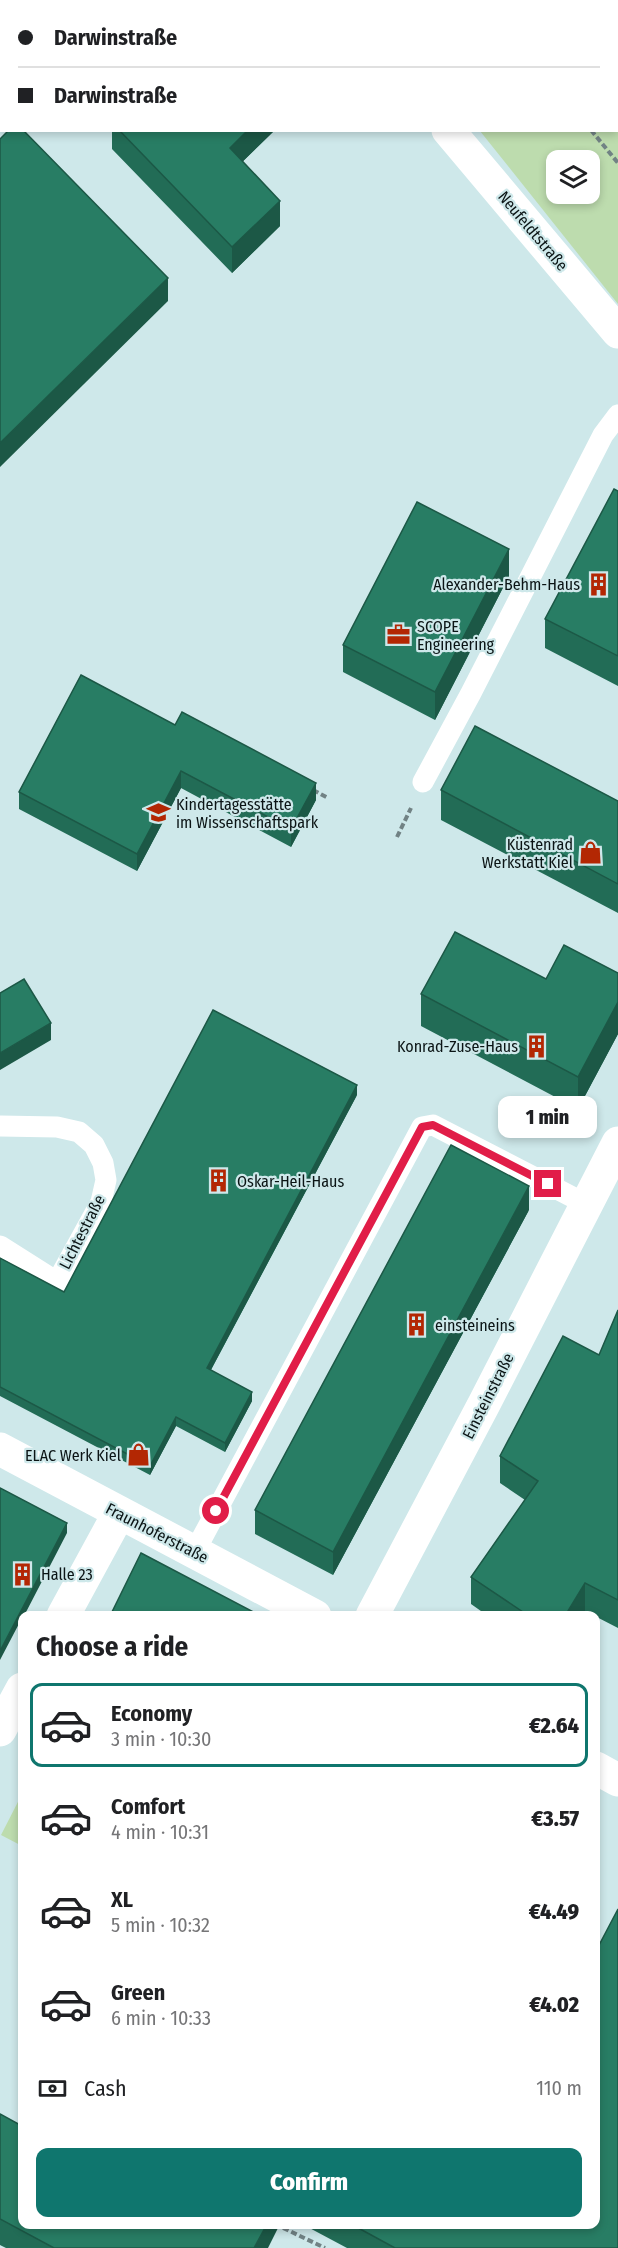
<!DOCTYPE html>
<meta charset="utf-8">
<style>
body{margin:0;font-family:"Fira Sans Condensed",sans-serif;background:#f2f2f2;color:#202124;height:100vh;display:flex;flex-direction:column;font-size:22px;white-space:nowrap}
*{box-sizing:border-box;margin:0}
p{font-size:20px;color:#757577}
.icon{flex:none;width:33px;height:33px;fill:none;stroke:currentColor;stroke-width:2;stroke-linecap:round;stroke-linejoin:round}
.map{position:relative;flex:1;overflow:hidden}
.details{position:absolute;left:18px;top:1611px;width:582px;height:618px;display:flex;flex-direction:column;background:#fff;border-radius:12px;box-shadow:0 3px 9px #0003}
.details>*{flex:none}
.guide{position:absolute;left:0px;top:0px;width:618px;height:132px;box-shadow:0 3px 9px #0003;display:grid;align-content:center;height:132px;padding:0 18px;background:#fff}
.controls{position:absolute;left:546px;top:150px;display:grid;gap:12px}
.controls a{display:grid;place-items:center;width:54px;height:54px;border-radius:12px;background:#fff;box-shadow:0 3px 9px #0003;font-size:30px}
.end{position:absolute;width:27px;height:27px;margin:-14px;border:8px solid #e11d48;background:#fff;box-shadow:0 0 0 3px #fff}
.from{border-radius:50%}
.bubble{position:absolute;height:42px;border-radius:12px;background:#fff;box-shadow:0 3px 9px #0003;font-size:20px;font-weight:800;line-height:42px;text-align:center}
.guide b{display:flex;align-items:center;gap:21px;height:57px;font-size:22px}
.guide b+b{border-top:2px solid #e0e0e0}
.guide i{width:15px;height:15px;background:#202124}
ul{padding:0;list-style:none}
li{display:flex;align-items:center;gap:18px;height:84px;margin:0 12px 9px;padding:0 6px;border:3px solid transparent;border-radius:12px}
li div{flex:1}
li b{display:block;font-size:22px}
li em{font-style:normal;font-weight:800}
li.active{border-color:#0f766e}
li>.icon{width:54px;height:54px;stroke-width:1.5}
h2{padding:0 18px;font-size:27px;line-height:72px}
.pay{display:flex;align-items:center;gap:15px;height:66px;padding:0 18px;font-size:22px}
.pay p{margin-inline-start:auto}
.button{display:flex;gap:12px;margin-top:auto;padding:12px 18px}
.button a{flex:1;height:69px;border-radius:12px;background:#0f766e;color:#fff;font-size:24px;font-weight:800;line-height:69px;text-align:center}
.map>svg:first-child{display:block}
</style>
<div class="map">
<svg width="618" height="2248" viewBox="0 0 618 2248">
<rect width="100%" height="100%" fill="#cee8ea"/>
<!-- green -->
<path fill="#bddcae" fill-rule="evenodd" d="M 376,0 L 618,0 L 618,304 L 480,131 L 616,130 L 616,2 ZM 590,160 L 590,194 L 556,194 L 556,160 Z
M 22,1794 L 22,1846 L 1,1835 Z"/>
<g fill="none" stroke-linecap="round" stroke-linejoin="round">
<!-- path -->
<path stroke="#718284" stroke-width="4" stroke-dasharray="6 3" stroke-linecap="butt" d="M 482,0 L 483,2
M 591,130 L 618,163
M 313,790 L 328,798
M 397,837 L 411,808
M 275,2224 L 325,2248"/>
<!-- service -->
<path stroke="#fff" stroke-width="21" d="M 423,782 L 471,693 L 603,435 L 618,415
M 0,1126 L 57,1127 L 79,1132 L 94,1145 L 103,1163 L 106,1180 L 101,1202 L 57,1282 L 0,1246
M 195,1551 L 422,1127 L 433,1125 L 586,1204"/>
<!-- minor -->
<path stroke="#fff" stroke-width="33" d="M 338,0 L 339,2
M 448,130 L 618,332
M 0,1449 L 315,1616
M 63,1616 L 119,1513
M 372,1616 L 484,1404 L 618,1143
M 0,1730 L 22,1689
M 596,1768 L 618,1780"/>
</g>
<!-- wall -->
<path fill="#226c56" d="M 105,0 L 243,0 L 244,2 L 107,2 Z
M 112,130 L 275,130 L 242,162 L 280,226 L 232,273 L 112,149 Z
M 618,491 L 618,686 L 545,648 L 545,619 Z
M 509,576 L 435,720 L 343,672 L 343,645 Z
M 81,675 L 316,800 L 291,847 L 181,788 L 137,871 L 19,809 L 19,792 Z
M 441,790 L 618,801 L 618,913 L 441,820 Z
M 618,973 L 618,1034 L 578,1109 L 421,1026 L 421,994 L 546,979 Z
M 357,1095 L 211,1370 L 252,1401 L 225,1452 L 176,1426 L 150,1475 L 0,1396 L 0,1258 L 64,1292 Z
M 529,1210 L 333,1575 L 255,1534 L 255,1510 Z
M 618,1310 L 618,1628 L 585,1611 L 582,1616 L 488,1616 L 471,1604 L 471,1577 L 525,1500 L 500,1483 L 500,1456 L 599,1355 Z
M 0,2114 L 22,2224 L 268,2248 L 6,2248 L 0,2245 Z
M 302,2224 L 596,2224 L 618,2248 L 347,2248 Z"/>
<!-- shaded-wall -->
<path fill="#1c5846" d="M 248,130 L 275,130 L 230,174 L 230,148 Z
M 280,201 L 280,226 L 232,273 L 232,247 Z
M 168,278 L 168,301 L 0,467 L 0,443 Z
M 509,549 L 509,576 L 435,720 L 435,692 Z
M 181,771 L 181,788 L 137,871 L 137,854 Z
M 316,783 L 316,800 L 291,847 L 291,829 Z
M 618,1002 L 618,1034 L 578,1109 L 578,1077 Z
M 51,1023 L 51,1040 L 0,1070 L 0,1053 Z
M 357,1085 L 357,1095 L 207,1377 L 207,1368 Z
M 529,1186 L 529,1210 L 333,1575 L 333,1552 Z
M 252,1392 L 252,1401 L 225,1452 L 225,1443 Z
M 176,1417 L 176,1426 L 150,1475 L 150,1466 Z
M 67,1523 L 67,1533 L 24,1616 L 22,1616 L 22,1618 L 0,1660 L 0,1651 Z
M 585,1583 L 585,1611 L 582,1616 L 565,1616 Z
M 267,2224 L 280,2224 L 268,2248 L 254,2248 Z"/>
<!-- building -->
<path fill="#287d64" stroke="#1c5846" stroke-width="1.5" d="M 130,0 L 243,0 L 244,2 L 131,2 Z
M 9,130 L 23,130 L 168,278 L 0,443 L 0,139 Z
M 119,130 L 248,130 L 230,148 L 280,201 L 232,247 Z
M 614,489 L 618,491 L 618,656 L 545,619 Z
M 417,502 L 509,549 L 435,692 L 343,645 Z
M 81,675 L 175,725 L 182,712 L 316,783 L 291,829 L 181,771 L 137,854 L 19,792 Z
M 475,726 L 618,801 L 618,884 L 441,790 Z
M 455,932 L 546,979 L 564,945 L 618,973 L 618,1002 L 578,1077 L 421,994 Z
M 24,979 L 51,1023 L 0,1053 L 0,993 Z
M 213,1010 L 357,1085 L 207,1368 L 252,1392 L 225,1443 L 176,1417 L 150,1466 L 0,1387 L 0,1258 L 64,1292 Z
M 451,1145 L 529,1186 L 333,1552 L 255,1510 Z
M 618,1310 L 618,1600 L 585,1583 L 565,1616 L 529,1616 L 471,1577 L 538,1481 L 500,1456 L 563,1336 L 599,1355 Z
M 0,1488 L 67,1523 L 0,1651 Z
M 141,1553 L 261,1616 L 110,1616 Z
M 618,1909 L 618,2248 L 395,2248 L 351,2224 L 596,2224 L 596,1951 Z
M 0,2114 L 22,2126 L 22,2224 L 267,2224 L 254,2248 L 54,2248 L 0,2219 Z"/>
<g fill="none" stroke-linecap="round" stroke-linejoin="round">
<!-- route -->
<path stroke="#e11d48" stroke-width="8" d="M 216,1511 L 422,1127 L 433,1125 L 548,1184"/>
</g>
<!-- icons -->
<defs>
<symbol id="building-bare" viewBox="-9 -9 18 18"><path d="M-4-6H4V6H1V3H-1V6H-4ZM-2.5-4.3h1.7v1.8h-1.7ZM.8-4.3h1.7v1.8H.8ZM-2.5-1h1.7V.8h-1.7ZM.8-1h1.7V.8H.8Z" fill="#b32703" stroke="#cee8ea" stroke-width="2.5" paint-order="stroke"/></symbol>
<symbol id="office-bare" viewBox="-9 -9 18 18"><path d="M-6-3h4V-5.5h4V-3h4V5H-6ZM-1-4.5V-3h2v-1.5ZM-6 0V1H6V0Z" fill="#b32703" stroke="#cee8ea" stroke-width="2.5" paint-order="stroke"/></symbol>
<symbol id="school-bare" viewBox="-9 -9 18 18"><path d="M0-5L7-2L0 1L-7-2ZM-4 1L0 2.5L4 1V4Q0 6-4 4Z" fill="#b32703" stroke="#cee8ea" stroke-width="2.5" paint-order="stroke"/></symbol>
<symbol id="shop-bare" viewBox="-9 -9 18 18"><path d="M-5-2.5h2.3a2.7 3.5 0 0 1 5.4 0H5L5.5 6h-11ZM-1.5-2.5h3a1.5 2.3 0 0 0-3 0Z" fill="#b32703" stroke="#cee8ea" stroke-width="2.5" paint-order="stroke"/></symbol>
</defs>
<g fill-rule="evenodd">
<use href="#building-bare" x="582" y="568" width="33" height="33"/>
<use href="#office-bare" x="382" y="618" width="33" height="33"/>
<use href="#school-bare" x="142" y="796" width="33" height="33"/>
<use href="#shop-bare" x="574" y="836" width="33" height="33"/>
<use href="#building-bare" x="520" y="1030" width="33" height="33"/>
<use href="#building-bare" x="202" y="1164" width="33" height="33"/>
<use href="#building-bare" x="400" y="1308" width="33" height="33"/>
<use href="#shop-bare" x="122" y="1438" width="33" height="33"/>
<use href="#building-bare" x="6" y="1558" width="33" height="33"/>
</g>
<g text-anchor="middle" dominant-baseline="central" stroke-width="4.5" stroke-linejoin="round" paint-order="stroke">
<!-- street labels -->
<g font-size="16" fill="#0b1415" stroke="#cee8ea">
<text transform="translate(533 231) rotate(50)">Neufeldtstraße</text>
<text transform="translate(82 1232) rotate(-63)">Lichtestraße</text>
<text transform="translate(488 1396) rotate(-63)">Einsteinstraße</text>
<text transform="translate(157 1533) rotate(27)">Fraunhoferstraße</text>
</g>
<!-- poi labels -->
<g font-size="16" fill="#0b1415" stroke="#cee8ea" text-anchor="start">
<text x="580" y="584" text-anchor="end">Alexander-Behm-Haus</text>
<text x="417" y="626">SCOPE<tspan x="417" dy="18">Engineering</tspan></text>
<text x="176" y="804">Kindertagesstätte<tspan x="176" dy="18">im Wissenschaftspark</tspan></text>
<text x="573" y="844" text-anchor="end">Küstenrad<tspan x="573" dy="18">Werkstatt Kiel</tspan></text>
<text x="518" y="1046" text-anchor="end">Konrad-Zuse-Haus</text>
<text x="237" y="1181">Oskar-Heil-Haus</text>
<text x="435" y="1325">einsteineins</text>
<text x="121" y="1455" text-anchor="end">ELAC Werk Kiel</text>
<text x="41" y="1574">Halle 23</text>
</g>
</g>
</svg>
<div class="controls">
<a><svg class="icon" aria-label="layers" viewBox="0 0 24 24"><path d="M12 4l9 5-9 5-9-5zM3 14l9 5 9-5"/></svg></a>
</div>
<i class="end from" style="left:216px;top:1511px"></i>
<i class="end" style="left:548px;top:1184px"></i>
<div class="bubble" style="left:498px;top:1096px;width:99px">1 min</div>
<div class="guide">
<b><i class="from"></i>Darwinstraße</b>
<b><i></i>Darwinstraße</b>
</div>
<section class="details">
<h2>Choose a ride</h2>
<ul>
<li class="active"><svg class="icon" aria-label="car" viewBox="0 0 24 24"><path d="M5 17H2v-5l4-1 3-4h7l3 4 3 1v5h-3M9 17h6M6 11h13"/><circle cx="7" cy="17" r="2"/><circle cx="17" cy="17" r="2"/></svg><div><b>Economy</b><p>3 min · 10:30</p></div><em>€2.64</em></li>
<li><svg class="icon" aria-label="car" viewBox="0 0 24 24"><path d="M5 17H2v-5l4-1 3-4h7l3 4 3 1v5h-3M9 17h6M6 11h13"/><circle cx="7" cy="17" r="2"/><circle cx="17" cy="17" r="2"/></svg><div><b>Comfort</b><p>4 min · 10:31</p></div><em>€3.57</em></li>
<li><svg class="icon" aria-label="car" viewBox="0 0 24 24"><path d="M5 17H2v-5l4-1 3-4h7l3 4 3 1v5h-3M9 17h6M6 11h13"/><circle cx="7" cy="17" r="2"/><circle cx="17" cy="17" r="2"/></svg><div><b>XL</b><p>5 min · 10:32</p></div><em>€4.49</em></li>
<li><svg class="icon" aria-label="car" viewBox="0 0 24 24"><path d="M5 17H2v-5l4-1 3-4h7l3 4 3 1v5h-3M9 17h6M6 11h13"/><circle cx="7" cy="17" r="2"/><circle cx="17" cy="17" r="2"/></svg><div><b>Green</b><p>6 min · 10:33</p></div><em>€4.02</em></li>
</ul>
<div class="pay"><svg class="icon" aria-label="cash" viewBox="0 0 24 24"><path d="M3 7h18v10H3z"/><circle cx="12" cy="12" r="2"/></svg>Cash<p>110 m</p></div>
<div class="button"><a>Confirm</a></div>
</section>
</div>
